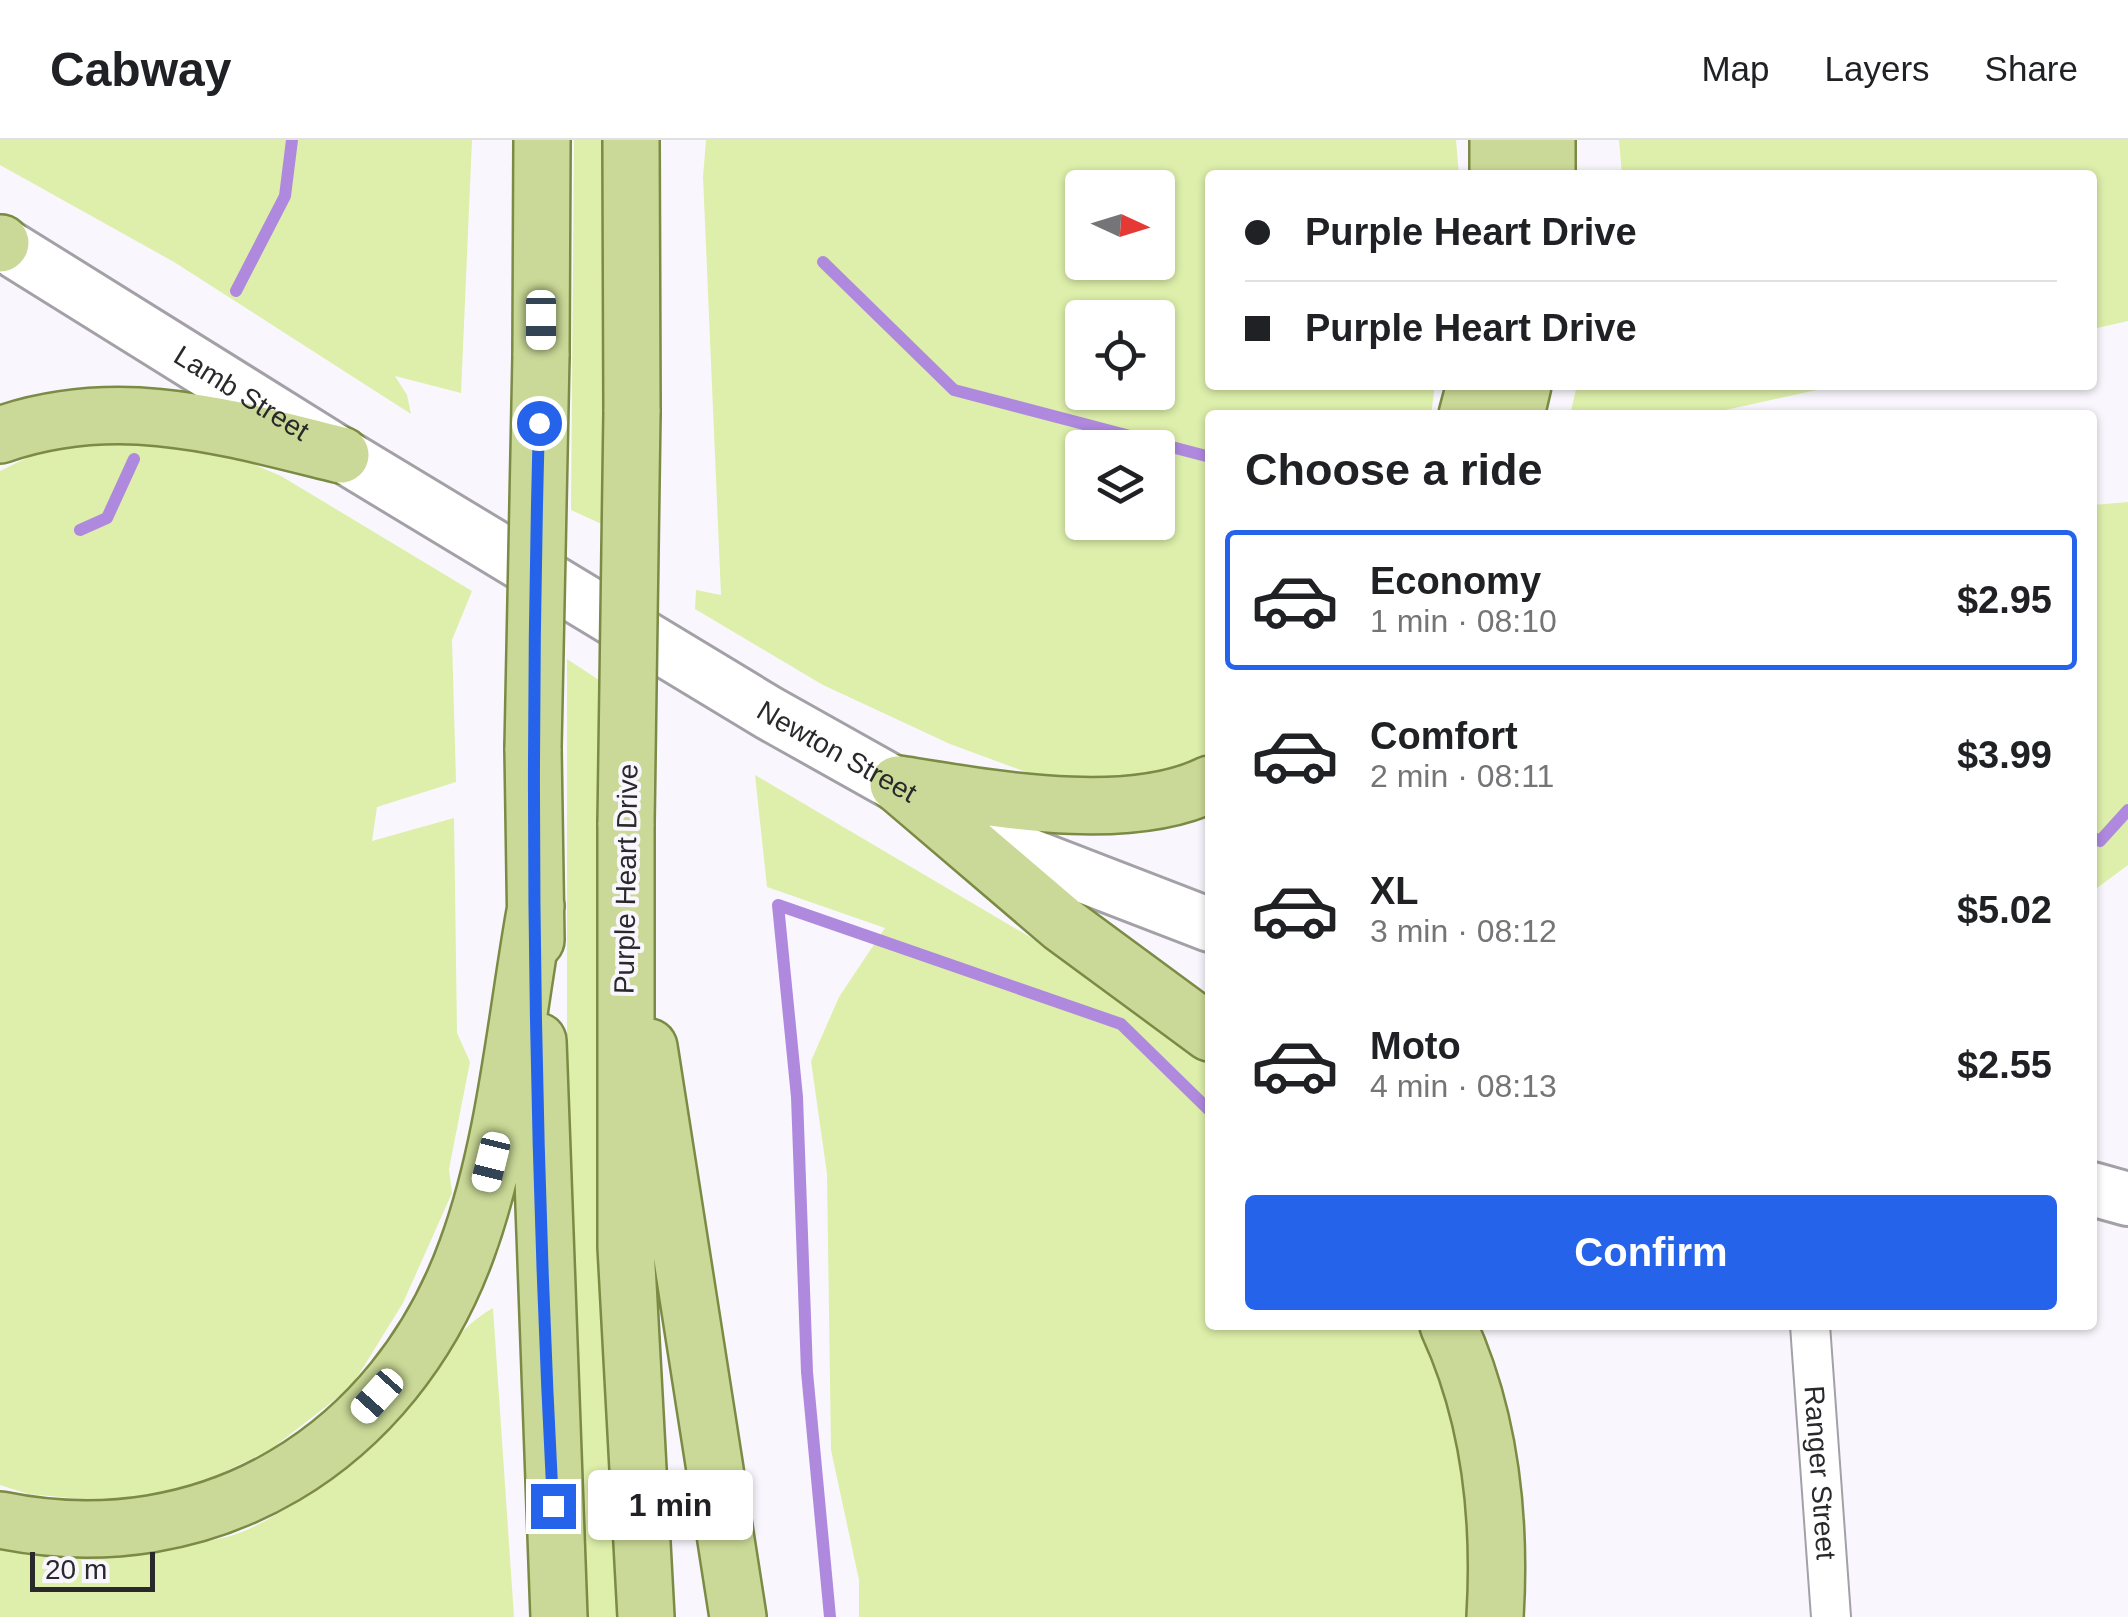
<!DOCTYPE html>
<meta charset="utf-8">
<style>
body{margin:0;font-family:Helvetica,sans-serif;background:#f6f6f6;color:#202124;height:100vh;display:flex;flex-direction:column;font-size:38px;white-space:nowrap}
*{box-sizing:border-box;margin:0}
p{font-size:32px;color:#757577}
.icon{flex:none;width:55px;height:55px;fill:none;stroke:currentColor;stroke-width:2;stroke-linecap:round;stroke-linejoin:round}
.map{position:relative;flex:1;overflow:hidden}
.drawer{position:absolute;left:1205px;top:270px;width:892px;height:920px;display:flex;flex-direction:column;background:#fff;border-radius:10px;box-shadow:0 2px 8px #0004}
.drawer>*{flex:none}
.top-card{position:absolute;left:1205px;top:30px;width:892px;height:220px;border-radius:10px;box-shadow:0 2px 8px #0004;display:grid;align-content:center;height:220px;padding:0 40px;background:#fff}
.needle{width:65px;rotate:94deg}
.controls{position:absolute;left:1065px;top:30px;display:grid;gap:20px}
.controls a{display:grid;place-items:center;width:110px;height:110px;border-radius:10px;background:#fff;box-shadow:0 2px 8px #0004;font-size:50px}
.scale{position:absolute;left:30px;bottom:25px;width:125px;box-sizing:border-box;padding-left:10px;border:5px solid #29282b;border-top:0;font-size:28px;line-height:35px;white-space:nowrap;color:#29282b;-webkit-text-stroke:8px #f9f7fd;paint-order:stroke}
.end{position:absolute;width:45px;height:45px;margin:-22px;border:12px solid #2563eb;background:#fff;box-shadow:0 0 0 5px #fff}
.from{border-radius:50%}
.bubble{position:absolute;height:70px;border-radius:10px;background:#fff;box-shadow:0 2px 8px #0004;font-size:32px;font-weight:600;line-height:70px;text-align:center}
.car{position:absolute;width:30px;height:60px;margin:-30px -15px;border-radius:12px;box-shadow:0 0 8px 2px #0007;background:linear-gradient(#fff 24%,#345 0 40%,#fff 0 76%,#345 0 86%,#fff 0)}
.top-card b{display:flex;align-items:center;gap:35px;height:95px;font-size:38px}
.top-card b+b{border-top:2px solid #e0e0e0}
.top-card i{width:25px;height:25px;background:#202124}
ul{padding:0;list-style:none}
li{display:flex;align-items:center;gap:30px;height:140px;margin:0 20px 15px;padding:0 20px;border:5px solid transparent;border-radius:10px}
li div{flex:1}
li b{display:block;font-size:38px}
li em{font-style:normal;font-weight:600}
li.on{border-color:#2563eb}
li>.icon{width:90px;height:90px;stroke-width:1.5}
h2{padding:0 40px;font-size:45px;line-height:120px}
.cta{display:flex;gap:20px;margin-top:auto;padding:20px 40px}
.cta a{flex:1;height:115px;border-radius:10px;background:#2563eb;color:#fff;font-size:40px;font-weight:600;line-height:115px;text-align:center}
header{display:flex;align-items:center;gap:60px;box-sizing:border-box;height:140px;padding:0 50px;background:#fff;border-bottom:2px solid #e0e0e0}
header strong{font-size:48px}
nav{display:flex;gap:55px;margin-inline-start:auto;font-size:35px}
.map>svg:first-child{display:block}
</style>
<header>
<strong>Cabway</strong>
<nav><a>Map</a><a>Layers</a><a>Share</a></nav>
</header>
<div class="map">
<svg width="2128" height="1477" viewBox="0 0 2128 1477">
<rect width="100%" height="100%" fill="#f9f7fd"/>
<!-- green -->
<path fill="#ddefaa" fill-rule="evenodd" d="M 0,0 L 472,0 L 461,253 L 395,236 L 407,255 L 411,274 L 174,122 L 0,25 Z
M 574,0 L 609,0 L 606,386 L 571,370 Z
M 706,0 L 1456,0 L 1459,35 L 1210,35 L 1210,245 L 1435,245 L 1431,275 L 1210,275 L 1210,617 L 1150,641 L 1053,642 L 950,604 L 823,545 L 695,469 L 696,450 L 721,455 L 703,37 ZM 1082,48 L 1158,48 L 1158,122 L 1082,122 ZM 1082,178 L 1158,178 L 1158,252 L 1082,252 ZM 1082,308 L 1158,308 L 1158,382 L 1082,382 Z
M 1619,0 L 2128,0 L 2128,181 L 2093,189 L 2092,35 L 1622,35 Z
M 1577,245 L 1839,245 L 1703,275 L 1570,275 Z
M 127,293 L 211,306 L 281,336 L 472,451 L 452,500 L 456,642 L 377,667 L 372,701 L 454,678 L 457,893 L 470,922 L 449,1029 L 452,1053 L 403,1163 L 351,1247 L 270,1310 L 190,1348 L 124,1363 L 28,1354 L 0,1345 L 0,331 L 43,310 Z
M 2128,362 L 2128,725 L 2093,751 L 2093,365 Z
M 567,519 L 602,542 L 621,1477 L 588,1477 L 567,1031 Z
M 755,635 L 1115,847 L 1210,923 L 1210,1185 L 1419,1185 C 1461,1271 1475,1382 1468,1477 L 859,1477 L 859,1440 L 831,1310 L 827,1034 L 811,921 L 839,857 L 885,788 L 767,747 Z
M 493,1168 L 514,1477 L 0,1477 L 0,1401 C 67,1404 180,1416 242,1392 C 296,1369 367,1314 404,1269 C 436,1231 449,1193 493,1168 Z"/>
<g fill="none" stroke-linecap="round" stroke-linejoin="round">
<!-- stream -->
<path stroke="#af89de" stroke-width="12" d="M 823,122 L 954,250 L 1210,317
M 236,151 L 285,56 L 292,0
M 80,390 L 107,378 L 134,319
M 2092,697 L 2100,701 L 2128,670
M 830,1477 L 807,1232 L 797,957 L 778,765 L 1121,884 L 1210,971"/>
<defs>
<g id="minor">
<path id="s1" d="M 1810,1185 L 1831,1477"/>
</g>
<g id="secondary">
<path id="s2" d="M 0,102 L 329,307 L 769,573 L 1008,707 L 1210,785"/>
<path d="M 2092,1049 L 2128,1059"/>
</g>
<path id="primary" d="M 631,0 L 632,272
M 1498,35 L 1498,0
M 1547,35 L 1547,0
M 0,104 L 1,103
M 541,216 L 542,0
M 1467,275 L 1475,245
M 1516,275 L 1523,245
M 0,295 C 118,254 224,286 341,315
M 533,608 L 536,800
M 898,644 L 1062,784 L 1210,893
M 898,644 C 989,658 1126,685 1210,644
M 626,683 L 626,1107 L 646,1477
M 538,901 L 559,1477
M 649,907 L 738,1477
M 1448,1185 C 1490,1276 1501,1378 1495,1477
M 0,1380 C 209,1423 395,1308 467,1109 C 506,1003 516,877 536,766"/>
</defs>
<!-- minor casing -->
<use href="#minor" stroke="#a3a1a7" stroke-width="42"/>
<!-- secondary casing -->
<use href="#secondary" stroke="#a3a1a7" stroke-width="58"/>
<!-- primary casing -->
<use href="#primary" stroke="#7b8a44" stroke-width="60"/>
<!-- minor -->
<use href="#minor" stroke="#fff" stroke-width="38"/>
<!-- secondary -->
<use href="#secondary" stroke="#fff" stroke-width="52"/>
<!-- primary -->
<use href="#primary" stroke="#cad997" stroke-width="55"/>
<defs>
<path id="primary-bridge" d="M 533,608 L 541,216
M 626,683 L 632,272"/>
</defs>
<!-- primary-bridge casing -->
<use href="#primary-bridge" stroke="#7b8a44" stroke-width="60" stroke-linecap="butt"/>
<!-- primary-bridge -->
<use href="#primary-bridge" stroke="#cad997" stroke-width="55"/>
</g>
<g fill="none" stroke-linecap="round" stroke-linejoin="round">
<!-- route -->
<path stroke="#2563eb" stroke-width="12" d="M 539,283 C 529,644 534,1005 553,1366"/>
</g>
<g text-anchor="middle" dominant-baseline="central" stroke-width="8" stroke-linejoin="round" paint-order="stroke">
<!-- street labels -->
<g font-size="28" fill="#29282b" stroke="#f9f7fd">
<text stroke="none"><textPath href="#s2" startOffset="285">Lamb Street</textPath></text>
<text stroke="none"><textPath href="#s2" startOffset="980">Newton Street</textPath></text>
<text transform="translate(626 739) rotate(-89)">Purple Heart Drive</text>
<text stroke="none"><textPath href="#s1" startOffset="148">Ranger Street</textPath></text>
</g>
</g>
</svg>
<div class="controls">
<a><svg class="needle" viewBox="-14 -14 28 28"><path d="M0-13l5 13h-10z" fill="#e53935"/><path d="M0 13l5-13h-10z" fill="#757577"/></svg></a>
<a><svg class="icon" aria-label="locate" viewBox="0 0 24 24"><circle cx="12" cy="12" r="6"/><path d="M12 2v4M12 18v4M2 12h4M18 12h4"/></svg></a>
<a><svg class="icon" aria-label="layers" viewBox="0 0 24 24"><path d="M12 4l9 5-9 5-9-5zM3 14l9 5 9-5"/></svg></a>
</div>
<div class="scale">20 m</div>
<i class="end from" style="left:539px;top:283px"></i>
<i class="end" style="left:553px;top:1366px"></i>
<div class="bubble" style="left:588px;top:1330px;width:165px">1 min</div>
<i class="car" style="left:541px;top:180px;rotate:180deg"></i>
<i class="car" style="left:491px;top:1022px;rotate:194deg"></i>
<i class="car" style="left:377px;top:1256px;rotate:222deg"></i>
<div class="top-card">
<b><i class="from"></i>Purple Heart Drive</b>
<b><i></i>Purple Heart Drive</b>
</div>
<section class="drawer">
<h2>Choose a ride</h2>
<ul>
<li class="on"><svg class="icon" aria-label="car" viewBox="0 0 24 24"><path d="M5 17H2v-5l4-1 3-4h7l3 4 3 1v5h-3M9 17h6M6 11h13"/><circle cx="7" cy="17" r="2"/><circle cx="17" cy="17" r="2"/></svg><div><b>Economy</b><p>1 min · 08:10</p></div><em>$2.95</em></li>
<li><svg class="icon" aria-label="car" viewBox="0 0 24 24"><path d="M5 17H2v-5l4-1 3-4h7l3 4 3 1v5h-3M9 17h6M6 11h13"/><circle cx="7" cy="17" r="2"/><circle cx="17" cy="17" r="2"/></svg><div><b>Comfort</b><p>2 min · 08:11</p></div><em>$3.99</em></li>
<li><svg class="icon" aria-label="car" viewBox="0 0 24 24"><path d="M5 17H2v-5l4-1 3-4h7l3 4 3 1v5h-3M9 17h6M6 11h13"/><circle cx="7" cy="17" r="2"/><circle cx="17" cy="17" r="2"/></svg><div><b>XL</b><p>3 min · 08:12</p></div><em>$5.02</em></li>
<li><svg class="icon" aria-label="car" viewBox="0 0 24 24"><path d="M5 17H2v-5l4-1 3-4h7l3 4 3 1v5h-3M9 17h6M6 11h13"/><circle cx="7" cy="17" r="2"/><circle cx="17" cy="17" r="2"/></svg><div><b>Moto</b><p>4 min · 08:13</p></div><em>$2.55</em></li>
</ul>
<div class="cta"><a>Confirm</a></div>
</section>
</div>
